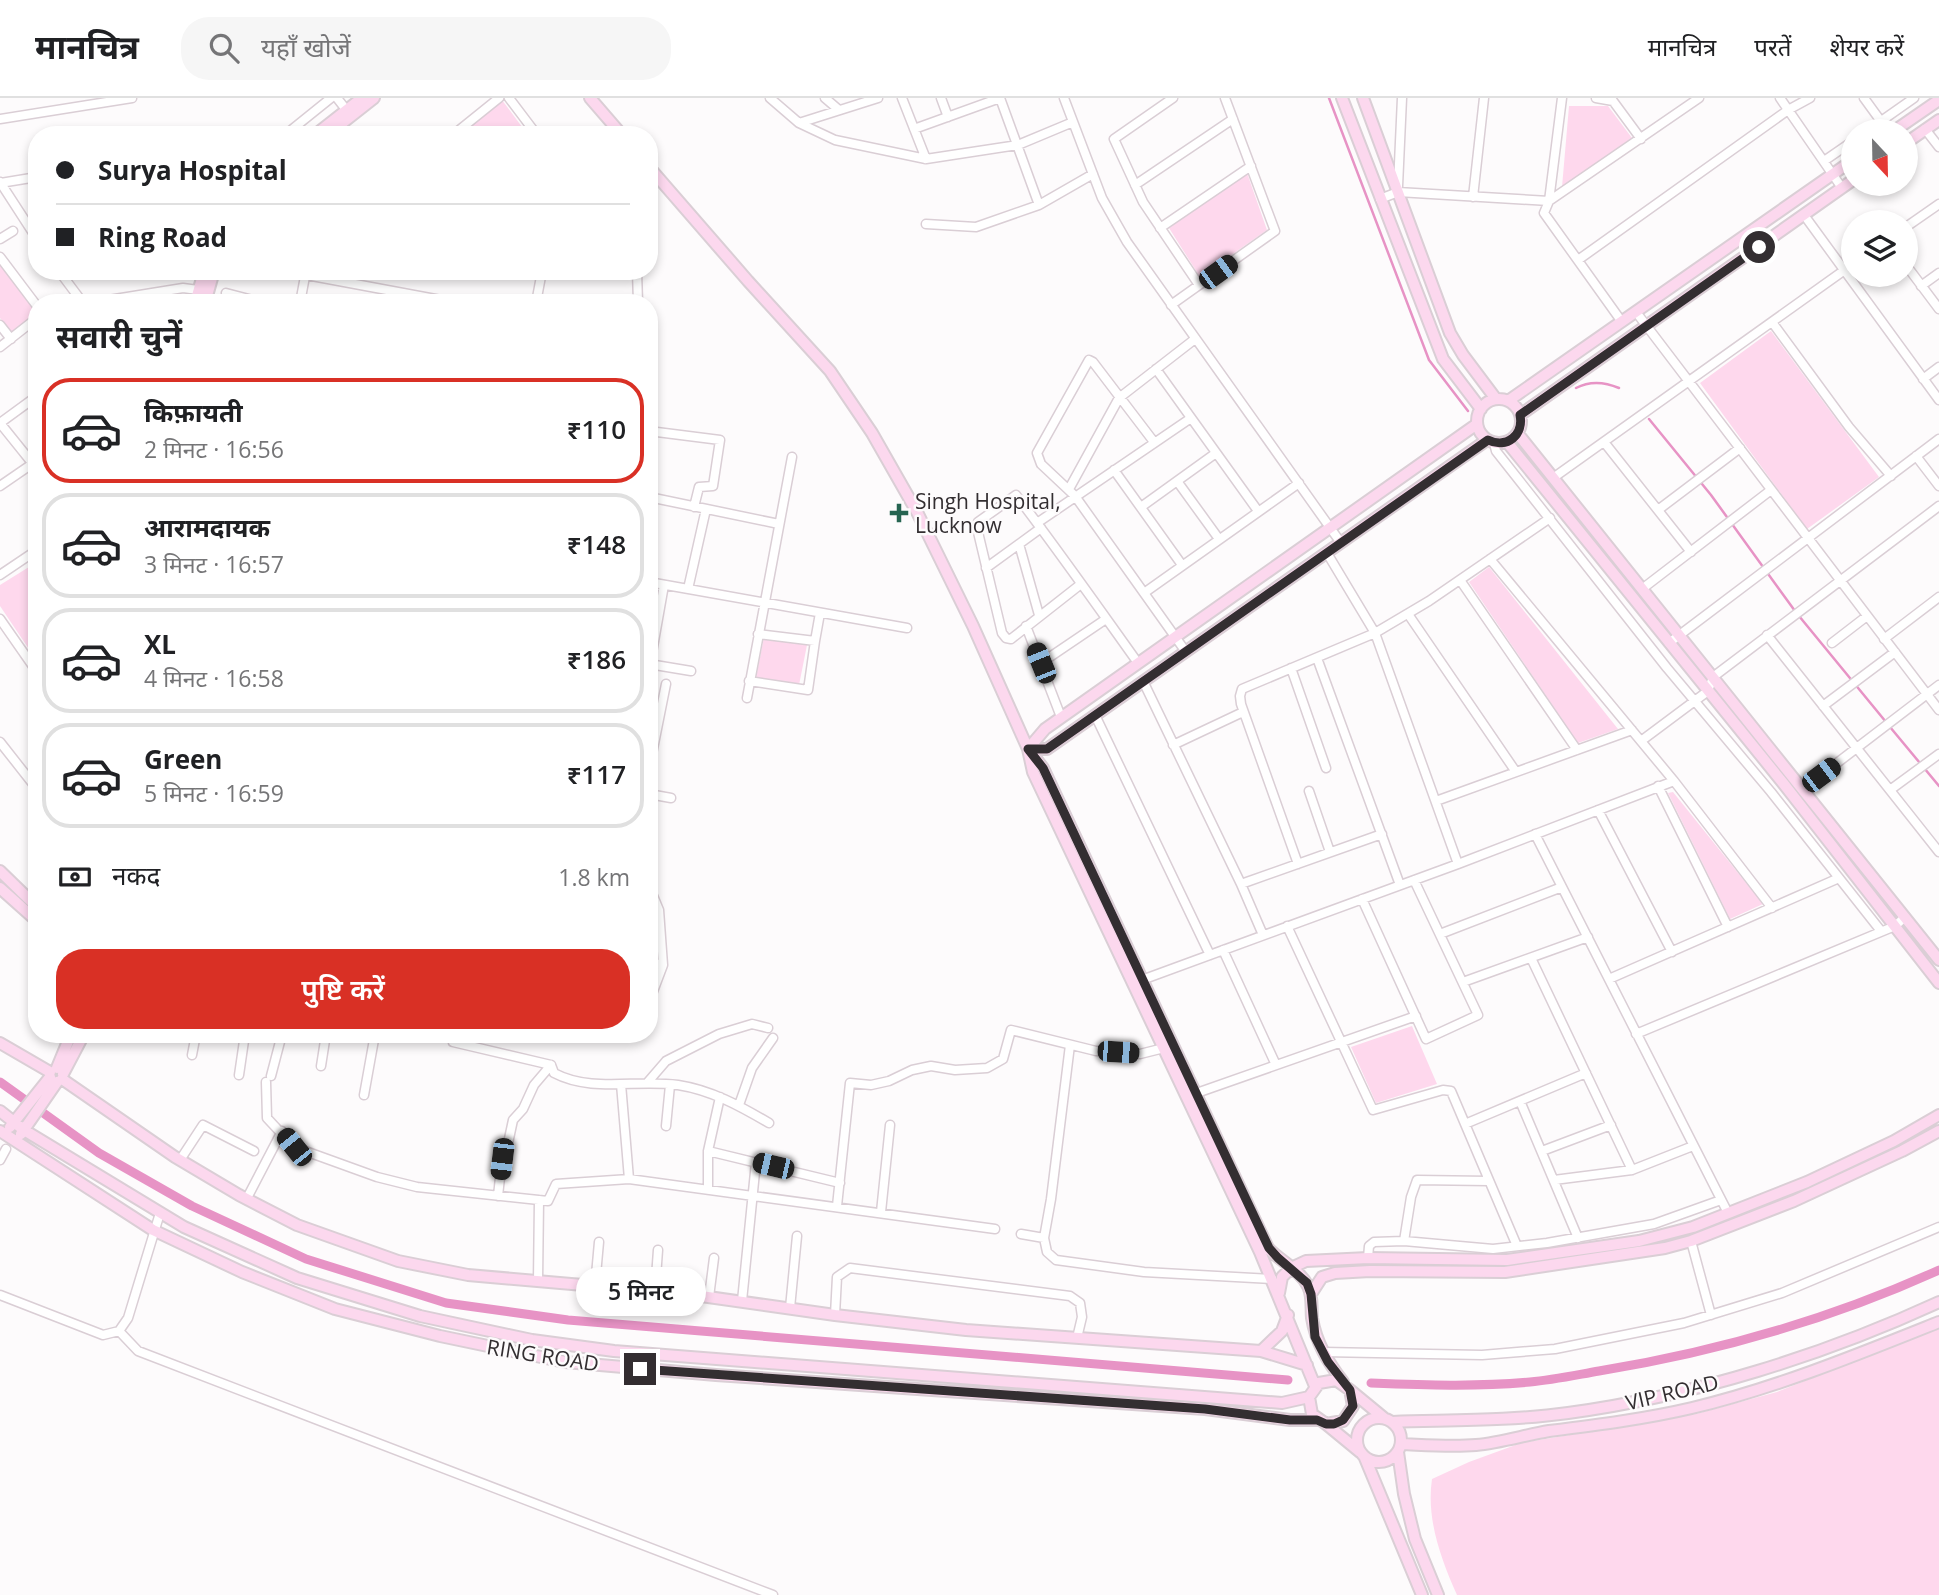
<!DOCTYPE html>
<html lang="hi">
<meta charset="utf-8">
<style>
body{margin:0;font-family:"Open Sans","Noto Sans Devanagari",sans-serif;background:#f6f6f6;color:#202124;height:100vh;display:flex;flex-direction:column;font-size:26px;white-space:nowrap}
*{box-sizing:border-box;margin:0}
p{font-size:23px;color:#757577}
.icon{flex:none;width:38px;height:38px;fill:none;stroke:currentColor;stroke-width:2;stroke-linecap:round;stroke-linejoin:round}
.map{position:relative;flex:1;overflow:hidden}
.drawer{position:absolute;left:28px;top:196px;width:630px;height:749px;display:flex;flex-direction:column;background:#fff;border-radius:28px;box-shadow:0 4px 10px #0003}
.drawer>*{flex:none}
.guide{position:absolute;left:28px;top:28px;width:630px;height:154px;border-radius:28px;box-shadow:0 4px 10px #0003;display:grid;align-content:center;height:154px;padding:0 28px;background:#fff}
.needle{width:46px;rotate:158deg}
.fabs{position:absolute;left:1841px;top:21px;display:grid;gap:14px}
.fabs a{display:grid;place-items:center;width:77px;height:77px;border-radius:50%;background:#fff;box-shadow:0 4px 10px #0003;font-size:35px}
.end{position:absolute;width:32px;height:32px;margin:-16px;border:9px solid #332e31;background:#fff;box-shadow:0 0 0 4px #fff}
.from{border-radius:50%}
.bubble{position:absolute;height:49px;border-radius:24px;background:#fff;box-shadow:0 4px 10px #0003;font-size:23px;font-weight:600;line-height:49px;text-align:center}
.car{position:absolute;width:21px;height:42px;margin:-21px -10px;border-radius:9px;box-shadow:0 0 5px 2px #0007;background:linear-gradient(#222 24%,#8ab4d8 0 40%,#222 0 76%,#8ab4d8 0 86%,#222 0)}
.guide b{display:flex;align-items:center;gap:24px;height:66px;font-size:26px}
.guide b+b{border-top:2px solid #e0e0e0}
.guide i{width:18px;height:18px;background:#202124}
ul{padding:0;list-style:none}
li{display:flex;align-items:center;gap:21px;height:105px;margin:0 14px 10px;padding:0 14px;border:4px solid #e0e0e0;border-radius:28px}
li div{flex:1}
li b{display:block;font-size:26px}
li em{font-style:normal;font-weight:600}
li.active{border-color:#d93025}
li>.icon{width:63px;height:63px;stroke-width:1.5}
h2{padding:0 28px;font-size:32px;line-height:84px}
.pay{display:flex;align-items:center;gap:18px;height:77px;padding:0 28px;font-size:26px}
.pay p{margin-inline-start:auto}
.primary-button{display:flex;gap:14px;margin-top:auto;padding:14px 28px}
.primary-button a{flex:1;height:80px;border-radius:28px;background:#d93025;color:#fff;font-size:28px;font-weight:600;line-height:80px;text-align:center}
header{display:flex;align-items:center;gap:42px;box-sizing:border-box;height:98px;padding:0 35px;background:#fff;border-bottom:2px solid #e0e0e0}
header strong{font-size:33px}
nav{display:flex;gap:38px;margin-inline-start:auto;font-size:24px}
.search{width:490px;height:63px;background:#f6f6f6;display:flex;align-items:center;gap:18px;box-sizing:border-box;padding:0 24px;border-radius:28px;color:#757577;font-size:26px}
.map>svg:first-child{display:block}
</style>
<header>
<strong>मानचित्र</strong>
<div class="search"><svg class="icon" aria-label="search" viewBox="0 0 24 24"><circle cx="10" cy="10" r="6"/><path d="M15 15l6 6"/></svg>यहाँ खोजें</div>
<nav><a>मानचित्र</a><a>परतें</a><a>शेयर करें</a></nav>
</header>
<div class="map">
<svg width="1939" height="1497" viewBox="0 0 1939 1497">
<rect width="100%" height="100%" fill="#fdfbfc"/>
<!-- green -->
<path fill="#fed8ed" d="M 502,2 L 528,37 L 463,37 L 463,34 Z
M 1569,8 L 1608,8 L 1632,40 L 1562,89 Z
M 1247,75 L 1267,132 L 1200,179 L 1169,130 Z
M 0,167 L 37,214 L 12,235 L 0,220 Z
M 1771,233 L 1879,379 L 1807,431 L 1700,285 Z
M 37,464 L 37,563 L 0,508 L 0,487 Z
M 1489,469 L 1618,631 L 1578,645 L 1469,484 Z
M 764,539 L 807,547 L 799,587 L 756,580 Z
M 1673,694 L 1763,806 L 1730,821 L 1668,695 Z
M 1412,928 L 1437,986 L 1376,1005 L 1351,949 Z
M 1939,1230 L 1939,1497 L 1457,1497 C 1441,1461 1426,1421 1432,1381 L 1469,1364 L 1521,1345 L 1696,1316 L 1777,1294 Z"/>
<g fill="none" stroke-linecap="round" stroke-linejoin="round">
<!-- stream -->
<path stroke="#e793c5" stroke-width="2.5" d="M 1329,0 L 1429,262 L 1468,313
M 1576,290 C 1591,282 1605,284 1619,290
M 1649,321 L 1711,397 L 1795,513
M 1799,518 L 1886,624
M 1890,629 L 1939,688"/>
<!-- canal -->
<path stroke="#e793c5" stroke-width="9" d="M 0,984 L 99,1055 L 192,1108 L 306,1161 L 446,1205 L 568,1222 L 1288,1282
M 1371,1285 C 1424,1287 1477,1289 1530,1284 C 1553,1282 1576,1277 1599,1273 C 1716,1254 1831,1221 1939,1172"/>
<defs>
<path id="street" d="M 337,0 L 348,14
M 509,0 L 537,37
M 770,0 L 799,25 L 835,42 L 926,61 L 1018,47 L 1073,24
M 825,0 L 839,12
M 902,0 L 926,61
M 941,0 L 948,19
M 1000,0 L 1039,107
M 1064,0 L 1102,100 L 1127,144 L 1341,445
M 1173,0 L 1114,41 L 1143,104 L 1199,187
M 1562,0 L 1549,103 L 1544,115 L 1622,224
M 1596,0 L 1613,3 L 1641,41
M 1780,0 L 1842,90
M 1864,0 L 1888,33
M 0,21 L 132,0
M 799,25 L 878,0
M 914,31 L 1000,0
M 1925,31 L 1939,49
M 1867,33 L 1914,0
M 285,37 L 331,0
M 453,37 L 499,0
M 1824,63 L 1853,43
M 0,84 L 37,141
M 0,85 L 37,79
M 1135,87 L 1233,21
M 1398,88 L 1402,0
M 1473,99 L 1484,0
M 1380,101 L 1398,94 L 1549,103 L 1699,0
M 1804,117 L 1939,302
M 926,126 L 976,129 L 1039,107 L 1093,76
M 1906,129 L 1939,106
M 1160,130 L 1251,68
M 0,141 L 13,133
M 0,159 L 37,208
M 1578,162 L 1788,12 L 1810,0
M 1906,167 L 1939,211
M 59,173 L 83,205
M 285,173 L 457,205
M 637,173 L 638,205
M 1921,188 L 1939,175
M 226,195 L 264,205
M 90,205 L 183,190 L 198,192
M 300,205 L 306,173
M 536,205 L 542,173
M 1171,207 L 1275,133 L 1225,0
M 1636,214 L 1939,612
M 1772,224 L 1849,329 L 1891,378
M 0,227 L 11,241
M 0,249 L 37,220
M 1156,271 L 1258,413
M 1923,281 L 1939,269
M 37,298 L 0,325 L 37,371
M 649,333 L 720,342 L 713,388 L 699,389 L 694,409
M 1154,344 L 1093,264 L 1089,262 L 1037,355 L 1041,366 L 1075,398 L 1186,554
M 1604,344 L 1691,454
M 1494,345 L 1496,353 L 1667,570 L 1771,694 L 1881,833
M 1916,358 L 1939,388
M 1114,372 L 1182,467
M 1553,380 L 1853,166
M 1177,383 L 1219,441
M 0,388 L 32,366
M 1069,391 L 1119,300 L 1195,241
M 649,399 L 779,426
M 1141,409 L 1216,355
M 1658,412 L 1740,350
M 1037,425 L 1191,320
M 1019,446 L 1039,517
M 1327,455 L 1375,535 L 1458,766
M 1490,461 L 1674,683 L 1772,810
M 986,470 L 1041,430
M 0,477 L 37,452
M 1460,482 L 1577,652
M 649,484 L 907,530
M 1081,486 L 1011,541 L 1006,540 L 1002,535 L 977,430 L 978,424 L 1016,397 C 1058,452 1098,509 1138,565
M 688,491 L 706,411
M 1642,491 L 1771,392
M 1144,495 L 1299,385
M 1408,516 L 1516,674
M 0,521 L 37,574
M 1026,528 L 1061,619
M 1767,537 L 1939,754
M 1884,541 L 1939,499
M 815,543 L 820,515
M 1669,545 L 1939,341
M 1832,545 L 1867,518
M 1317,560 L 1400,787
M 1041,565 L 1106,521
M 649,566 L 691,573
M 650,566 L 664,487
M 1291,570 L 1326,670
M 749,583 L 808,592 L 815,543 L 758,536
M 1143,583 L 1241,786 L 1263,837
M 747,600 L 792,359
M 1823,608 L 1895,554
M 1095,617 L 1210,857
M 1641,643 L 1708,593 L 1713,579 L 1939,408
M 0,644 L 37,691
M 1173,647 L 1243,614
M 649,671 L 666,586
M 1658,688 L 1728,829
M 1803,691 L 1939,587
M 1890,692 L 1939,656
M 1309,693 L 1330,754
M 649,696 L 671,700
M 1436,703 L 1632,632
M 1598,712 L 1672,854
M 1535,736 L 1728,1115
M 1298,766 L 1241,606 L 1240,598 L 1242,591 L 1375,535 L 1429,503 L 1550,420
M 1241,786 L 1382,736
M 649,788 L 659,812 L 663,867 L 649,904
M 1362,801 L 1426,941 L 1478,917 L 1414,782
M 1287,828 L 1373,1012 L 1443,992 L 1451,993 L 1517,1148
M 1440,836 L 1562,789
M 1223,852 L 1276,967
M 1531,860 L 1632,1072
M 649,864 L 663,867
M 1609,881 L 1839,780
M 1139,883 L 1458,766 L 1674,683
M 1463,884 L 1588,839
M 454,936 L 453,944 L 551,967
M 1636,936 L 1895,828 L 1905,819
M 1070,947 L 1051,1101 L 1044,1140 L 1047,1154 L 1056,1162 L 1144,1174 L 1272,1181
M 192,957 L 196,936
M 551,967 L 554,975 C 592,995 636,981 678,987 C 711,992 740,1008 769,1025
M 321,968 L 326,936
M 239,977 L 245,936
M 271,978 L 282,936
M 266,984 L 267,1020 L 294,1049 L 377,1079 L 417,1089 L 548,1103 L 556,1086 L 629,1081 L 995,1131
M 647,985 L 666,963 L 719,936 L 752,926 L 768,930
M 621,986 L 629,1081
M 364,997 L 375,936
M 1191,997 L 1416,918
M 1520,1003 L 1578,1140
M 739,1007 L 752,970 L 773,940
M 1465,1026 L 1586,975
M 666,1028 L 670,987
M 708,1053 L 840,1085
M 1542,1053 L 1611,1027
M 0,1062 L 6,1051
M 180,1062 L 203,1027 L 254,1053
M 1554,1082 L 1632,1072 L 1693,1048
M 708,1091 L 708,1053 L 720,999
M 498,1098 L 502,1061 L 507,1050 L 513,1022 L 523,1011 L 534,987 L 551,967
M 247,1100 L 282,1033
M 837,1108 L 850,985 L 871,987 L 889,983 L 912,972 L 931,968 L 955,972 L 987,970 L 1003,961 L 1011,932 L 1096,953 L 1140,956 L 1164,950
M 881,1114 L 890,1027
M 1021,1136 L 1044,1140
M 1404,1143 L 1411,1099 L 1417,1082 L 1489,1083
M 1691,1143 L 1711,1217
M 1368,1160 L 1369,1148 L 1374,1144 L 1404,1143 L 1493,1151 L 1547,1145 L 1654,1126 L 1721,1102
M 538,1183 L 539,1102
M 595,1188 L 599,1144
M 655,1193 L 658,1152
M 0,1197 L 103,1237 L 119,1233
M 709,1199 L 714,1160
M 742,1203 L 756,1064
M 790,1210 L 797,1138
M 835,1217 L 837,1179 L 850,1170 L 1070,1198 L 1080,1205 L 1082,1219 L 1077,1240
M 119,1233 L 138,1253 L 773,1497
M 119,1233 L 128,1220 L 160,1115
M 1323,1254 L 1482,1257 L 1555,1251 L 1684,1225 L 1782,1195 L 1939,1129"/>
<path id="secondary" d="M 590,0 L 622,37
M 1342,0 L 1443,261 L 1481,311
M 1363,0 L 1450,235 L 1463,257 L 1496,301
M 1894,33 L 1939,2
M 315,37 L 362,0
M 327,37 L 374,0
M 1906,45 L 1939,22
M 649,69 L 748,183 L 830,273 L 872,335 L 917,414 L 973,528 L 1028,651 L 1033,674 L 1260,1154 L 1315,1288
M 195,205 L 204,173
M 205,205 L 214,173
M1477 323a22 22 0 1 1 44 0a22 22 0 1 1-44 0Z
M 1508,303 L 1853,62
M 1520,317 L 1853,82
M 1518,336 L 1939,862
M 1507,344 L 1783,685 L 1939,885
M 1028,651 L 1047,651 L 1487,342
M 1028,651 L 1045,631 L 1477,326
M 1030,653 L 1043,670 L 1268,1150 C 1280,1163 1300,1172 1308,1188 C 1313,1198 1311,1209 1312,1220 C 1316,1245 1328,1264 1343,1284
M 0,773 L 37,809
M 0,790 L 37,823
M 0,945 L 50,974
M 57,970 L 71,936
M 63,976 L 84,936
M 62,981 L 175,1059 L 239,1097 L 297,1127 L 398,1163 L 468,1177 L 687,1196 L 835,1217 L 966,1232 L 1261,1253 L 1307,1267
M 0,1013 L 24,1032 L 184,1129 L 297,1180 L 420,1218 L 532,1242 L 614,1253 L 1282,1305 L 1309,1299 L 1319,1285 L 1336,1282 L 1350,1292 L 1353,1308 L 1343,1323 L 1326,1326 L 1312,1316 L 1309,1299
M 10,1029 L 50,979
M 0,1033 L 153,1132 L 242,1174 L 335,1211 L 440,1238 L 565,1264 L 716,1277 L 1205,1311 L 1290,1322 L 1317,1322
M 21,1036 L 57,984
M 1279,1195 L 1282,1179 L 1291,1170 L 1306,1163 L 1368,1160 L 1507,1162 L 1639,1143 L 1693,1129 L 1807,1084 L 1894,1043 L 1939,1017
M 1311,1196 L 1322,1179 L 1335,1175 L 1370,1173 L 1505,1174 L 1665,1150 L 1691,1143 L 1794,1103 L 1902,1053 L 1939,1033
M 1261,1253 L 1282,1233 L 1288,1217
M 1350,1292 L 1384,1320
M1357 1342a22 22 0 1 1 44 0a22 22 0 1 1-44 0Z
M 1393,1324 C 1451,1322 1510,1323 1568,1315 C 1694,1298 1824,1257 1939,1204
M 1326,1326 L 1360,1354
M 1401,1346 C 1426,1347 1451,1349 1476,1347 C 1500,1345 1525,1337 1549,1333 C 1597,1327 1645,1321 1692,1310 C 1776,1290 1859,1256 1939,1224
M 1398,1354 L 1404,1396 L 1415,1441 L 1438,1497
M 1365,1360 L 1422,1497"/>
</defs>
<!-- street casing -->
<use href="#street" stroke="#daced5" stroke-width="11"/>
<!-- secondary casing -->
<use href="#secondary" stroke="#daced5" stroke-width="14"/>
<!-- street -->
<use href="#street" stroke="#fff" stroke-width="8"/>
<!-- secondary -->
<use href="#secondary" stroke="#fcd8ee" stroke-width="10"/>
</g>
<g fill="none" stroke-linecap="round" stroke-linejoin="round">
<!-- route -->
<path stroke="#332e31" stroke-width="9" d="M 640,1271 L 1205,1311 L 1290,1322 L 1317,1322 L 1326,1326 L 1334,1326 L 1343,1322 L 1353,1308 L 1350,1292 L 1328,1264 L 1315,1239 L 1311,1196 L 1307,1185 L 1278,1160 L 1269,1150 L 1043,670 L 1028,651 L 1047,651 L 1488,342 C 1507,351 1524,337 1520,317 L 1759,149"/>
</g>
<!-- markers -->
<path fill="#266451" stroke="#fdfbfc" stroke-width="2.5" d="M895.5 404.5h7v7h7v7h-7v7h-7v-7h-7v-7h7z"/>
<g text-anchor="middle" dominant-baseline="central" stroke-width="5" stroke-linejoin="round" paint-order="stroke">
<!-- poi labels -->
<g font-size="21" fill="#332e31" stroke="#fdfbfc" text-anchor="start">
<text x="915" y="403">Singh Hospital,<tspan x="915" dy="24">Lucknow</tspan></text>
</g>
<!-- street labels -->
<g font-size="21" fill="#332e31" stroke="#fdfbfc">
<text transform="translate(543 1257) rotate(9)">RING ROAD</text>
<text transform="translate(1672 1294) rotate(-13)">VIP ROAD</text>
</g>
</g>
</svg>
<div class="fabs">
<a><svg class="needle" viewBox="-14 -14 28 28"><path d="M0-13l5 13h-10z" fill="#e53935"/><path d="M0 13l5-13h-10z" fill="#757577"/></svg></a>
<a><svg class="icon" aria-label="layers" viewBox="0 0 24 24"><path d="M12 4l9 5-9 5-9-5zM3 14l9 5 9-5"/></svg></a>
</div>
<i class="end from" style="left:1759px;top:149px"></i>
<i class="end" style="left:640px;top:1271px"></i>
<div class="bubble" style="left:576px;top:1169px;width:130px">5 मिनट</div>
<i class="car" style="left:1218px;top:174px;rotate:54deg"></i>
<i class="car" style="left:1041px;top:565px;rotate:338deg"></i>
<i class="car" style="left:1821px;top:677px;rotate:53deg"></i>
<i class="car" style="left:1118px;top:954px;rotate:94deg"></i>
<i class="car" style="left:294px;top:1049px;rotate:321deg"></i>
<i class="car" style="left:502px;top:1061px;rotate:187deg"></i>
<i class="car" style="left:773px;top:1068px;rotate:283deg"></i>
<div class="guide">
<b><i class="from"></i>Surya Hospital</b>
<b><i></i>Ring Road</b>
</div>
<section class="drawer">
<h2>सवारी चुनें</h2>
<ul>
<li class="active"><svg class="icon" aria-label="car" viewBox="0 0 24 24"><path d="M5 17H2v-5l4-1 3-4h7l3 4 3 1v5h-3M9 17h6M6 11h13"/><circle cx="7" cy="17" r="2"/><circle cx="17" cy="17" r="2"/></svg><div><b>किफ़ायती</b><p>2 मिनट · 16:56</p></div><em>₹110</em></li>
<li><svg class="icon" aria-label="car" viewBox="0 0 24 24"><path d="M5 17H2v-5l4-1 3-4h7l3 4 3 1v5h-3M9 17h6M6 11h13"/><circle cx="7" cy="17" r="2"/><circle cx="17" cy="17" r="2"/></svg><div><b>आरामदायक</b><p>3 मिनट · 16:57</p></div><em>₹148</em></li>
<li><svg class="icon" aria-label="car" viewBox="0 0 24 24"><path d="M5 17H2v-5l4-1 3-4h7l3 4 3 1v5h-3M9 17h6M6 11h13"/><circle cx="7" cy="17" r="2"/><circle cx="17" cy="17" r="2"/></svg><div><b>XL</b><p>4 मिनट · 16:58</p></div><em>₹186</em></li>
<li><svg class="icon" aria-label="car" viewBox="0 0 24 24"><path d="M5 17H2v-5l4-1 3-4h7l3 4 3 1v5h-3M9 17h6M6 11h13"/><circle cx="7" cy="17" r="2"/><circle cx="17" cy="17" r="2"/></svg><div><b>Green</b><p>5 मिनट · 16:59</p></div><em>₹117</em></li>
</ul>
<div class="pay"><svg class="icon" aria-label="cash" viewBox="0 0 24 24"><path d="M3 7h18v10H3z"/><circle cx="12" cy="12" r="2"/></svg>नकद<p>1.8 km</p></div>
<div class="primary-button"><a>पुष्टि करें</a></div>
</section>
</div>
